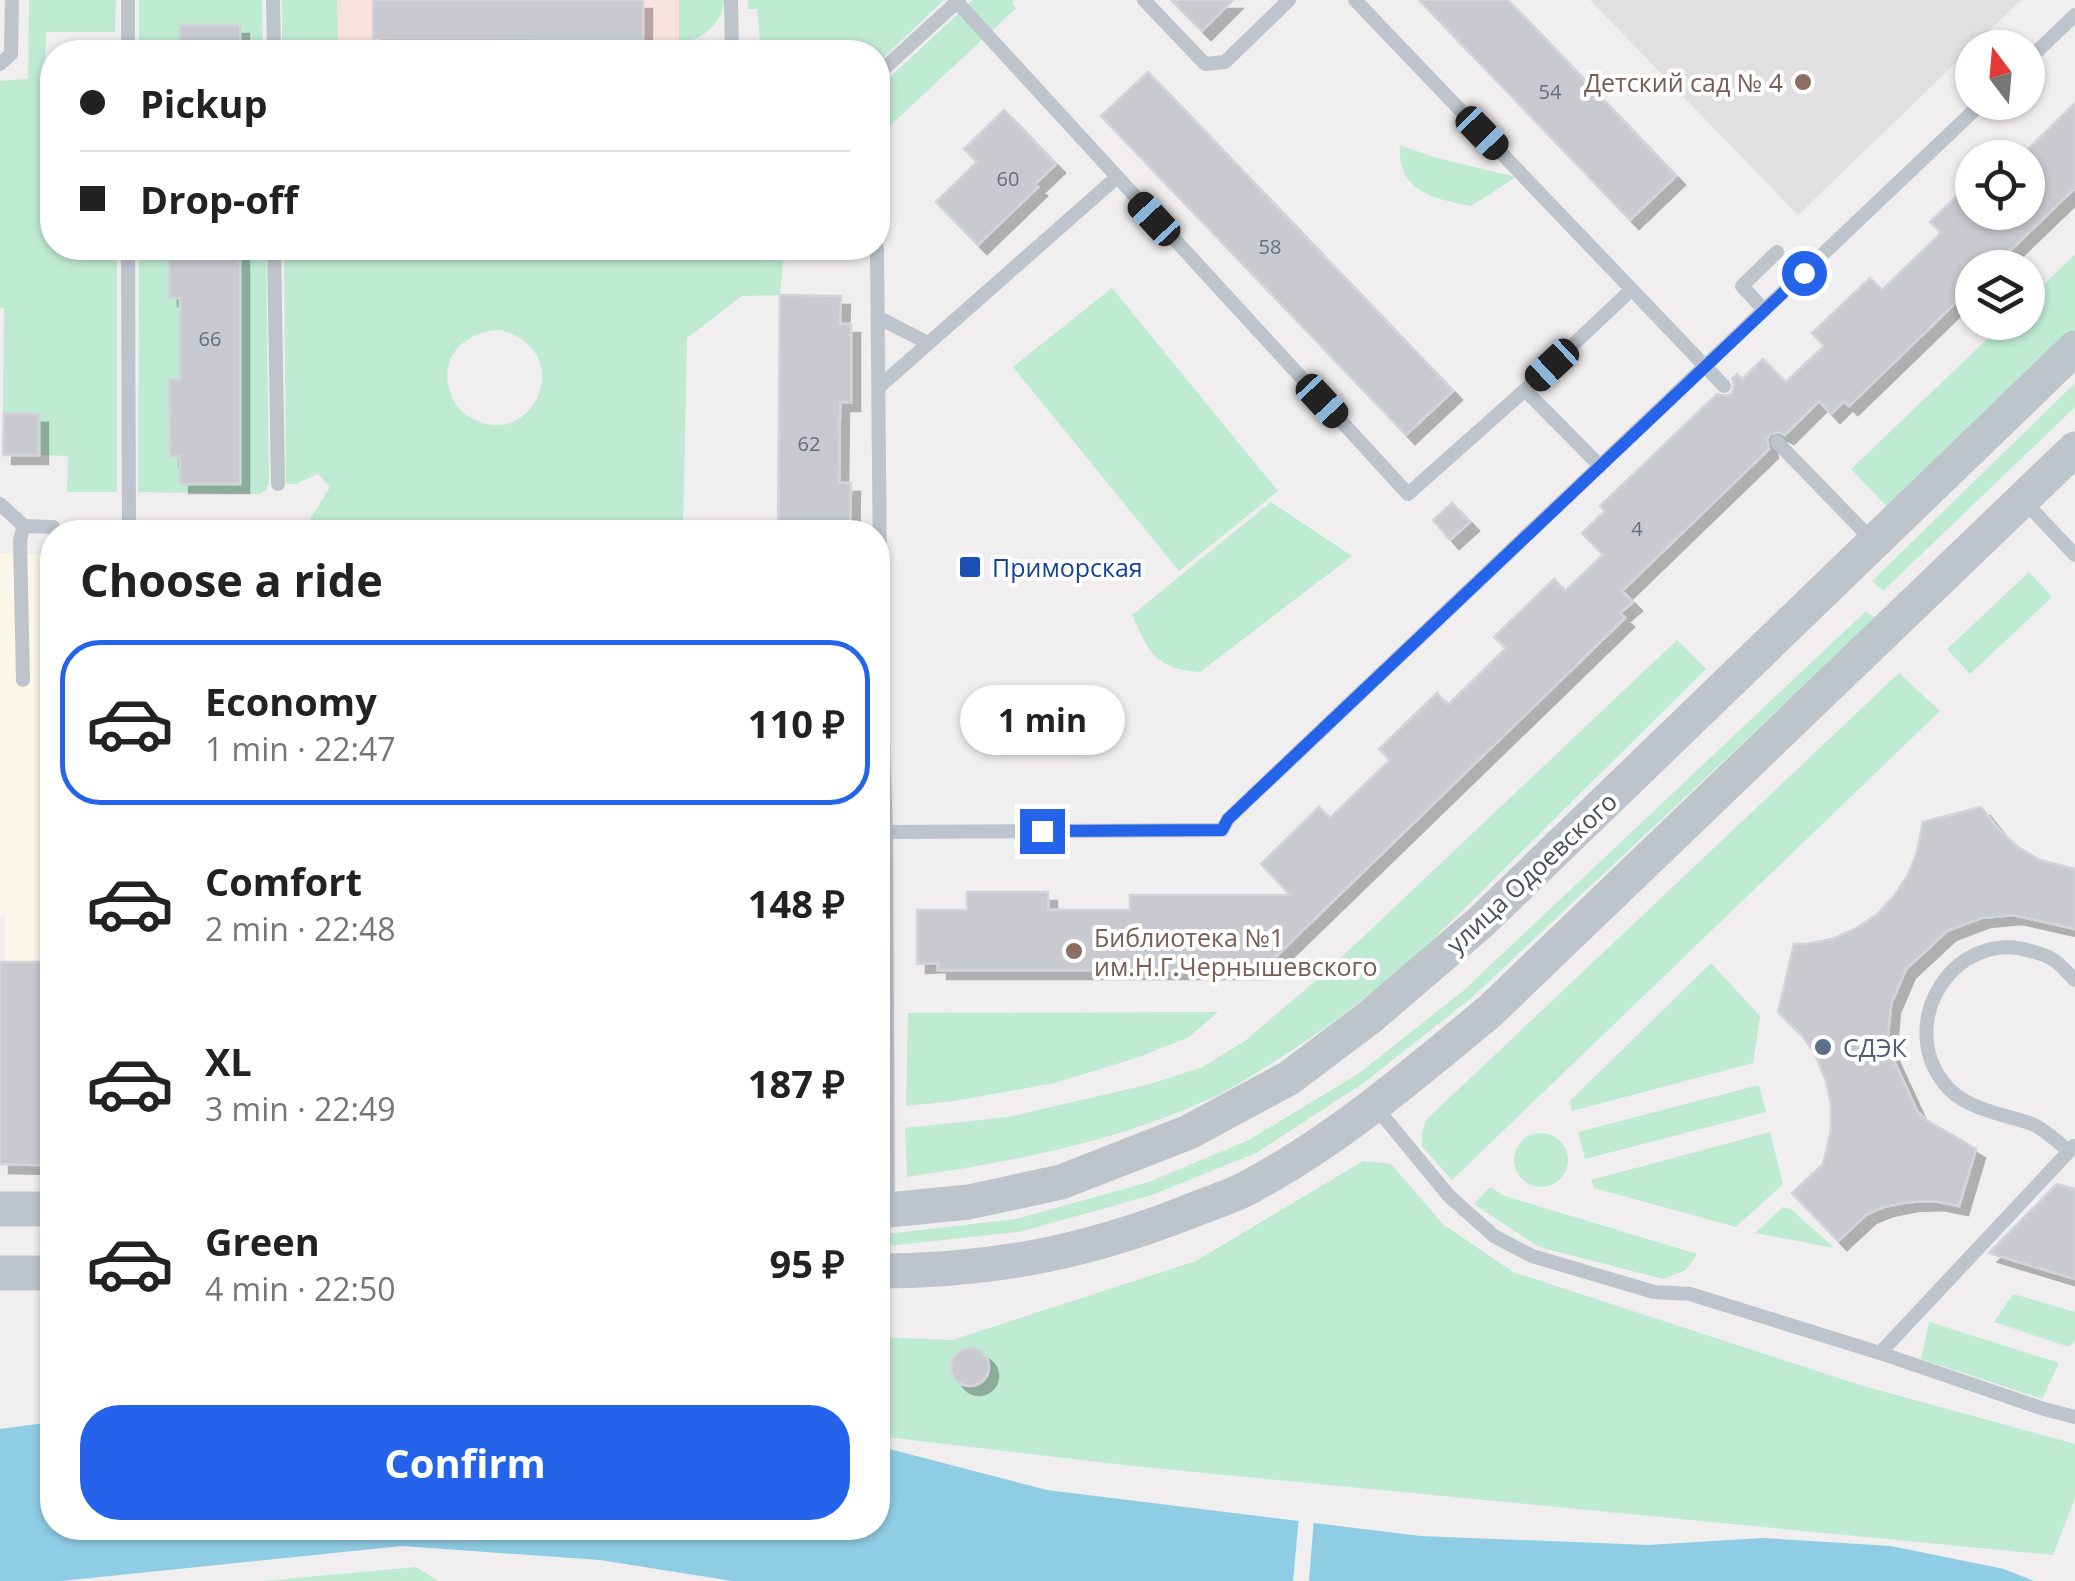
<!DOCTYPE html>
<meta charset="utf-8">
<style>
body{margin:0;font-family:"Open Sans",sans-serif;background:#f6f6f6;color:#222;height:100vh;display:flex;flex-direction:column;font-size:38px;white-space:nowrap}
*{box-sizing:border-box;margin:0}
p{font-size:32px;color:#767676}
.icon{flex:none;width:55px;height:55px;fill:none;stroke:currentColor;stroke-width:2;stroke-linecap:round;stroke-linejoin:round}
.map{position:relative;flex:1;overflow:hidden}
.drawer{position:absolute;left:40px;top:520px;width:850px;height:1020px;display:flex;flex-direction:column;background:#fff;border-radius:40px;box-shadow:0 2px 8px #0004}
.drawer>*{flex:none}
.hud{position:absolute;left:40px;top:40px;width:850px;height:220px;border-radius:40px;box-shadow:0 2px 8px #0004;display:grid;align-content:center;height:220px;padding:0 40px;background:#fff}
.needle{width:65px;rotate:344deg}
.fabs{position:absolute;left:1955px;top:30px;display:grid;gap:20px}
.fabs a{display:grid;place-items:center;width:90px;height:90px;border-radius:50%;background:#fff;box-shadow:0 2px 8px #0004;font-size:50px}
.end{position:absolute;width:45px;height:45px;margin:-22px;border:12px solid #2563eb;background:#fff;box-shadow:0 0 0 5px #fff}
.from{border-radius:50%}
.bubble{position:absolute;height:70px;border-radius:35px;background:#fff;box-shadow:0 2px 8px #0004;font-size:32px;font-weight:700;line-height:70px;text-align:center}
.car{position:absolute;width:30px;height:60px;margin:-30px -15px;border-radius:12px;box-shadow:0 0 8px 2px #0007;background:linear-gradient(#222 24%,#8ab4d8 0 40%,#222 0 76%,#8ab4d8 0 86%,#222 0)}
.hud b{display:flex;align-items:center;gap:35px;height:95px;font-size:38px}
.hud b+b{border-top:2px solid #e0e0e0}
.hud i{width:25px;height:25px;background:#222}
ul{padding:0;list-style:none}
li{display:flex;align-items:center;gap:30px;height:165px;margin:0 20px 15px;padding:0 20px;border:5px solid transparent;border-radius:40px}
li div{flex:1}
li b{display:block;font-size:38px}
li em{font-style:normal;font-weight:700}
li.current{border-color:#2563eb}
li>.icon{width:90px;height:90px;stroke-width:1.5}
h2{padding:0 40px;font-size:45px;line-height:120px}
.button{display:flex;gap:20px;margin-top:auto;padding:20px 40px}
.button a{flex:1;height:115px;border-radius:40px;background:#2563eb;color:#fff;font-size:40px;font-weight:700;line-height:115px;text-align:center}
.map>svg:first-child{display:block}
</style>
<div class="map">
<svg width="2075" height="1581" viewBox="0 0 2075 1581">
<defs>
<filter id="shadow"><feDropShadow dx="9" dy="9" stdDeviation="0" flood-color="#0004"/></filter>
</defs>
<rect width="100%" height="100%" fill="#f0eeee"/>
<!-- commercial -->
<path fill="#faf6e8" d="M 0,553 L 52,555 L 52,962 L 5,962 L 6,916 L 0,916 Z"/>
<!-- education -->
<path fill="#e1dfdf" d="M 1590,0 L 2021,0 L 1798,215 Z"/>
<!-- medical -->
<path fill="#f9e3df" d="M 337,0 L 679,0 L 679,52 L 338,52 Z"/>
<!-- green -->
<path fill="#bfebd3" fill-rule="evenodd" d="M 29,0 L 116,0 L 115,32 L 46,32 L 44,103 L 52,104 L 52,248 L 117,248 L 117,492 L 67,492 L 68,456 L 39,455 L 39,414 L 3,413 L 4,309 L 0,308 L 0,81 L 28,79 Z
M 139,0 L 262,0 L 263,52 L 139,52 Z
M 282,0 L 337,0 L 338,52 L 282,52 Z
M 679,0 L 725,0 C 721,24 703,41 679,43 Z
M 748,0 L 944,0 L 882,59 L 878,59 L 878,52 L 751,52 L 761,50 L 757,9 L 748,9 Z
M 973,0 L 1014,0 L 1012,2 L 1016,8 L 878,137 L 878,88 Z
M 1400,145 L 1433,157 L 1516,177 L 1471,206 C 1434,199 1396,191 1400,145 Z
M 139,248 L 266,248 L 269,483 L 266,490 L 260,494 L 138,492 Z
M 284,248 L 759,248 L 783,261 L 780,295 L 742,296 L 687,338 L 683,532 L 302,532 L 330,487 L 318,474 L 295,484 L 286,484 ZM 500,330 C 577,349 536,449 475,420 C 463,415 454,405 450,392 C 438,355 467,331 500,330 Z
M 2075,254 L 2075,330 L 1889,509 L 1851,469 L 2004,323 L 2028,322 L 2028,300 Z
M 1112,288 L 1278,491 L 1179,571 L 1013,367 Z
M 2075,383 L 2075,407 L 1883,591 L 1872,581 Z
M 1271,502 L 1352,556 L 1200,672 C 1156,669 1149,653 1132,615 Z
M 2029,572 L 2052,597 L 1970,674 L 1947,649 Z
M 1866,611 L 1876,618 L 1471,998 L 1365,1082 L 1256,1153 L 1152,1195 L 1019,1232 L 878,1247 L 878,1235 L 1016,1219 L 1149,1182 L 1249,1140 L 1358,1074 L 1463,991 Z
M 1677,640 L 1706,669 L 1407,965 C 1361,1002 1315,1037 1264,1068 C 1249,1077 1234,1087 1218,1095 C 1121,1141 1013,1162 907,1177 L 905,1128 L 1008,1117 L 1150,1084 L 1203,1067 L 1246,1040 L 1326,972 Z
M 1899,673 L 1940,711 L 1452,1180 L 1422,1146 L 1422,1133 L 1426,1120 Z
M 1711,963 L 1760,1016 L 1753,1063 L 1572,1111 L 1570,1101 Z
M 1218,1012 L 1189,1037 L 1139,1057 L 1055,1083 L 954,1101 L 906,1106 L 908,1013 Z
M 1759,1085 L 1766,1112 L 1585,1159 L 1578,1132 Z
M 1770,1132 L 1783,1184 L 1736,1227 L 1594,1188 L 1591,1180 Z
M1514 1160a27 27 0 1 1 54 0a27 27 0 1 1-54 0Z
M 1363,1161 L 1391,1164 L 1443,1224 L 1513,1272 L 1860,1385 L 2075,1444 L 2075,1498 L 2053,1555 L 1133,1466 L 878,1436 L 878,1337 L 952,1340 L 1196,1261 Z
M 1490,1187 L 1505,1196 L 1697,1254 L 1686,1270 L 1663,1279 L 1539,1247 L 1474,1204 Z
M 1783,1207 L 1792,1210 L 1834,1248 L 1755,1233 Z
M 2013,1294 L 2075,1312 L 2075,1340 L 2069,1347 L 1994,1322 Z
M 1929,1322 L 2059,1363 L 2042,1399 L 1921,1359 Z
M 416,1567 L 439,1581 L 262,1581 Z"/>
<!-- water -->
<path fill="#8fcde5" d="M 52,1422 L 52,1528 L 878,1528 L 878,1446 L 1047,1490 L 1420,1536 L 1648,1545 L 1762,1538 L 1891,1546 L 2004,1569 L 2034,1581 L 732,1581 L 600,1560 L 402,1546 L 61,1581 L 0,1581 L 0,1429 Z"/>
<!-- pier -->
<path fill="#f0eeee" d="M 1299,1516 L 1314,1518 L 1309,1581 L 1293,1581 Z"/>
<!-- building -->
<path fill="#c8cad0" stroke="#d2d4d9" stroke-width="2.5" filter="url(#shadow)" d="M 373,0 L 643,0 L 643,39 L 373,38 Z
M 1171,0 L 1233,0 L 1202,31 Z
M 1419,0 L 1508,0 L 1676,176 L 1630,220 Z
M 180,25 L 240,25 L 240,52 L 179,52 Z
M 1148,72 L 1453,391 L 1406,435 L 1101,116 Z
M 2075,103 L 2075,188 L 1992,268 L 1972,268 L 1972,287 L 1849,406 L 1844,401 L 1831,414 L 1819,401 L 1785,435 L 1779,432 L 1770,434 L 1767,440 L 1769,449 L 1622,591 L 1633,602 L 1620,613 L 1625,618 L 1262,970 L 938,970 L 938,963 L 917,964 L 917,910 L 967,910 L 967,892 L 1048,892 L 1048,910 L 1130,910 L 1130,895 L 1290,895 L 1261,864 L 1319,807 L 1330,818 L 1390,760 L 1379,749 L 1437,693 L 1448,705 L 1506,648 L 1494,637 L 1554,579 L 1565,591 L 1603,555 L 1582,533 L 1605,511 L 1600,506 L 1717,394 L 1726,396 L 1732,393 L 1734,384 L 1732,379 L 1737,374 L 1742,379 L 1763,359 L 1786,382 L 1824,346 L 1812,333 L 1870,278 L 1882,290 L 1941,233 L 1930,222 L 1972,181 L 1972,212 L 2028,212 L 2028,149 Z
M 1004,110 L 1056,164 L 1035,184 L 1038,187 L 978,245 L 936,202 L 977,162 L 964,149 Z
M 169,248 L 240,248 L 240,484 L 180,484 L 180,456 L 170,457 L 169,379 L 180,379 L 180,298 L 169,297 Z
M 780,295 L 841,296 L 840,324 L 851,324 L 851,402 L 840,402 L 839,483 L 851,483 L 850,532 L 778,532 Z
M 4,413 L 39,414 L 39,455 L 3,455 Z
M 1452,503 L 1470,522 L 1450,540 L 1433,520 Z
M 1981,807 L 2000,831 L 2018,847 L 2040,860 L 2075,869 L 2075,929 L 2013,915 L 1981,918 L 1947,931 L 1906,969 L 1891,1004 L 1887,1046 L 1917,1111 L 1925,1119 L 1976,1149 L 1959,1206 L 1934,1201 L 1909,1202 L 1884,1207 L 1867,1214 L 1838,1241 L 1792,1193 L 1823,1164 L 1831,1130 L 1831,1104 L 1826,1081 L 1816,1056 L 1802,1035 L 1778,1012 L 1794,944 L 1807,944 L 1832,939 L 1855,929 L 1876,915 L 1894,896 L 1908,875 L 1917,852 L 1923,822 Z
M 0,962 L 52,962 L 52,1155 L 39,1165 L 0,1164 Z
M 2057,1184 L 2075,1189 L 2075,1279 L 1989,1253 Z
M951 1367a19 19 0 1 1 38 0a19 19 0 1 1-38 0Z"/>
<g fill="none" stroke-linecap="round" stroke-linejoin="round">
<!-- service -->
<path stroke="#bdc4cc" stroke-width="14" d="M 273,0 L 274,52
M 731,0 L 732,52
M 1144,0 L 1205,64 L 1225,62 L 1289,0
M 1355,0 L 1724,386
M 957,2 L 1408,494 L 1525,390 L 1600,466
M 128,52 L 128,0
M 2028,60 L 2075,15
M 0,64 L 11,54 L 12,0
M 878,74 L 959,0
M 128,248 L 129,528
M 274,248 L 278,484
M 877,248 L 881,685 L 886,832 L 888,1210
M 1764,310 L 1742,286 L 1777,252
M 879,318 L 928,343
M 879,387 L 1116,178
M 1525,390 L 1631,290
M 1777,442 L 1874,542
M 2024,501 L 2075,555
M 0,504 L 24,526 L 53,527
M 23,680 L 20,540 L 24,526
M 886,832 L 1222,830 L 1228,819 L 1983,102
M 1374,1105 L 1449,1196 L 1494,1236 L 1532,1256 L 1654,1292 L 1690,1294 L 1880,1353 L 2044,1409 L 2075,1417
M 2069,1151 C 2057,1142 2045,1129 2032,1124 C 2001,1113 1964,1110 1943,1082 C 1896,1020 1956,928 2031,951 C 2038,953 2047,955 2052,959 C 2061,964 2068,974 2075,980
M 1880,1353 L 2074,1146"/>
<!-- tertiary -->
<path stroke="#bdc4cc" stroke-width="35" d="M 0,1209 L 52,1209
M 878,1211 L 969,1202 L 1061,1182 L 1189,1132 L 1289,1078 L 1370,1017 L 1482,921 L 2075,348
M 878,1271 C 989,1271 1084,1253 1188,1212 C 1209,1203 1232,1197 1251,1186 C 1338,1139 1414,1074 1490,1011 L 2075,449
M 0,1273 L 52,1273"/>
</g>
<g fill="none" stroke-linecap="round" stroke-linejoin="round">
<!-- route -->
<path stroke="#2563eb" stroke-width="12" d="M 1042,831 L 1222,830 L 1228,819 L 1804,273"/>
</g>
<!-- markers -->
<g fill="#8d6e63" stroke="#fff" stroke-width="4">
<circle cx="1803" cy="82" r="10"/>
<circle cx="1074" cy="951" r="10"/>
</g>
<rect fill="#1a4fb4" stroke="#fff" stroke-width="4" x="958" y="555" width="24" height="24" rx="5"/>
<circle fill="#5c6f8a" stroke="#fff" stroke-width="4" cx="1823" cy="1047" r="10"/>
<g text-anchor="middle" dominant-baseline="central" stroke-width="8" stroke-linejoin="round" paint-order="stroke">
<!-- number labels -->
<g font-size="20" fill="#676e78">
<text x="1550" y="91">54</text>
<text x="1008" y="178">60</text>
<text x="1270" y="246">58</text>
<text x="210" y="338">66</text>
<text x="809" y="443">62</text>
<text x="1637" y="528">4</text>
</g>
<!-- education labels -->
<g font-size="25" fill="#785e54" stroke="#fff" text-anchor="end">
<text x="1783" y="82">Детский сад № 4</text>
<text x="1094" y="937" text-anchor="start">Библиотека №1<tspan x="1094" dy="29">им.Н.Г.Чернышевского</tspan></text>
</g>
<!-- transit labels -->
<g font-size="25" fill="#164399" stroke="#fff" text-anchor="start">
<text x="992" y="567">Приморская</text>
</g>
<!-- street labels -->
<g font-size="25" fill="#47505a" stroke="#fff">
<text transform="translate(1531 872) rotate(-43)">улица Одоевского</text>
</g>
<!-- service labels -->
<g font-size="25" fill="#4e5e75" stroke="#fff" text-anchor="start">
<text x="1843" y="1047">СДЭК</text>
</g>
</g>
</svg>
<div class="fabs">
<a><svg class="needle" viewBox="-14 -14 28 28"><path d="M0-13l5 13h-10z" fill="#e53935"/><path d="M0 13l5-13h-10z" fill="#767676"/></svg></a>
<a><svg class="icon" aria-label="locate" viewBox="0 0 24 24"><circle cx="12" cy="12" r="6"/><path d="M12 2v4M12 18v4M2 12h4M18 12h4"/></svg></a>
<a><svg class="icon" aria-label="layers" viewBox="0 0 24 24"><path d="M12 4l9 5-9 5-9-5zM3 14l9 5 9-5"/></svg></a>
</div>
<i class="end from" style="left:1804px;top:273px"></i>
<i class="end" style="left:1042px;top:831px"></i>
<div class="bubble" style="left:960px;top:685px;width:165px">1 min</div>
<i class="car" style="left:1482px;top:133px;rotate:136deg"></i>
<i class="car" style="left:1154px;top:219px;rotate:317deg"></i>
<i class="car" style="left:1552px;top:365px;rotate:227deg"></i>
<i class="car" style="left:1322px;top:401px;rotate:137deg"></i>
<div class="hud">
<b><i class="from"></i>Pickup</b>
<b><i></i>Drop-off</b>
</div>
<section class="drawer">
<h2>Choose a ride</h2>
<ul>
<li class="current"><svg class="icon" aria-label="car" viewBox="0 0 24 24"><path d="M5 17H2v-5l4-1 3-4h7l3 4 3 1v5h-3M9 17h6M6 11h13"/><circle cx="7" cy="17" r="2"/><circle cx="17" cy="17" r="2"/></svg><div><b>Economy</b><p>1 min · 22:47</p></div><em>110 ₽</em></li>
<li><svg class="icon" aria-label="car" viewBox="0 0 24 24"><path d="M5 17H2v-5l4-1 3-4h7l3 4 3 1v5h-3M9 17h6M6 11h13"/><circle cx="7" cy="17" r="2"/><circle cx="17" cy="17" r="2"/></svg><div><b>Comfort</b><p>2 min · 22:48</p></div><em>148 ₽</em></li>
<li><svg class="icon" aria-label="car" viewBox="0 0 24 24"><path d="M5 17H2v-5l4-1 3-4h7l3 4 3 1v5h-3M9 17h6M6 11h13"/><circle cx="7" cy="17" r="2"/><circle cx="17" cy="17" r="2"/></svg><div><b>XL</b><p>3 min · 22:49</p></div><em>187 ₽</em></li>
<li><svg class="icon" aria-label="car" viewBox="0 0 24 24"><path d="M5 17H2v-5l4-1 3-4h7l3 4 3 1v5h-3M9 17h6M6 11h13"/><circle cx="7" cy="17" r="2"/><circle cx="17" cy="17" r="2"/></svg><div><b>Green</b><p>4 min · 22:50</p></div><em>95 ₽</em></li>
</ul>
<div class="button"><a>Confirm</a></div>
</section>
</div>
